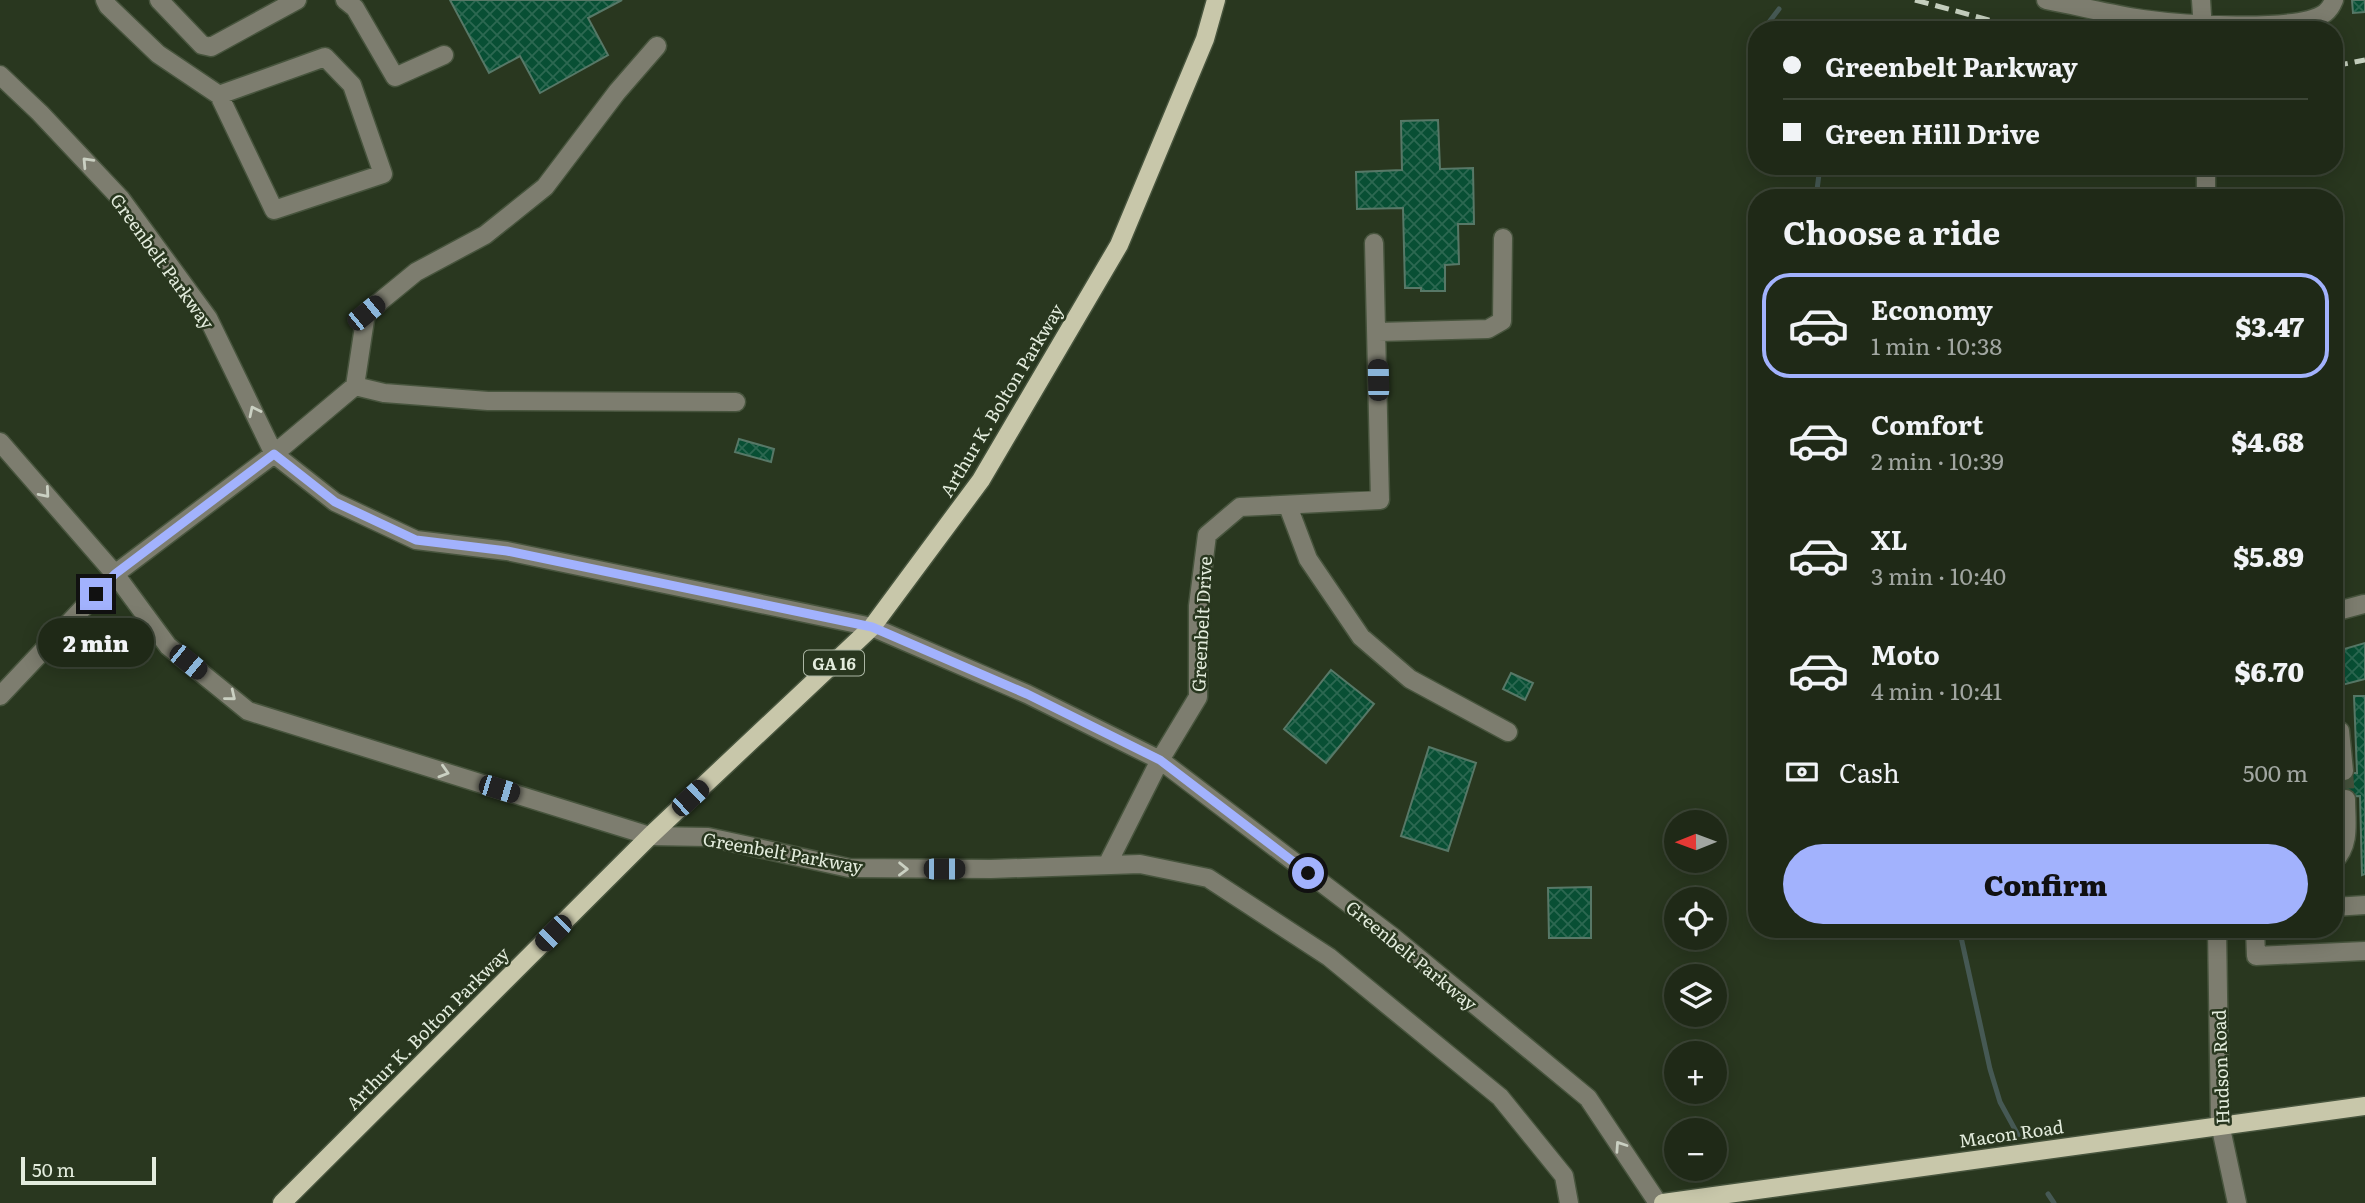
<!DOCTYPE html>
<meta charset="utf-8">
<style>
body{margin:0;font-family:Literata,serif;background:#2c3524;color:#f1f3f6;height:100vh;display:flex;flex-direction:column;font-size:26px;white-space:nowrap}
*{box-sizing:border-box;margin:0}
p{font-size:23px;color:#a1a6a1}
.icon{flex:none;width:38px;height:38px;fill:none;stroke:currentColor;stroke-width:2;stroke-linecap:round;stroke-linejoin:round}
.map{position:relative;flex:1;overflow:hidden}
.side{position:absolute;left:1748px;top:189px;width:595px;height:749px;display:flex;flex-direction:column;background:#1f2917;border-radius:28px;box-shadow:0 4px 18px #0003,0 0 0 2px #3c4536}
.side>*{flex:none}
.top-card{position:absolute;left:1748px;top:21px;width:595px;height:154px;border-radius:28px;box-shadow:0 4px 18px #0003,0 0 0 2px #3c4536;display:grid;align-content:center;height:154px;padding:0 35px;background:#1f2917}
.needle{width:46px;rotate:269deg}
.fabs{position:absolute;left:1664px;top:810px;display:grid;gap:14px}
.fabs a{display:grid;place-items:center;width:63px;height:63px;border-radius:50%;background:#1f2917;box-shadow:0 4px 18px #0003,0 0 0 2px #3c4536;font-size:35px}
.scale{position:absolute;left:21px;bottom:18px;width:135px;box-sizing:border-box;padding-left:7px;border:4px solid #e3ecdd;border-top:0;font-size:19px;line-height:24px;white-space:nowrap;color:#e3ecdd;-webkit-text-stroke:5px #29371f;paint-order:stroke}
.end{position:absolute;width:32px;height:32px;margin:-16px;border:9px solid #a2b2fd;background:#111;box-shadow:0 0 0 4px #111}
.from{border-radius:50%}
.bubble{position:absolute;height:49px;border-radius:24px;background:#1f2917;box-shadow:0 4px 18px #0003,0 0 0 2px #3c4536;font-size:23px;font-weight:800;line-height:49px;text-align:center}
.car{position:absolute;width:21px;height:42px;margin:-21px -10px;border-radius:9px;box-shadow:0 0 5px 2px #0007;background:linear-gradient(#222 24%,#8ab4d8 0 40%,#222 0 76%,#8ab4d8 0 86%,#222 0)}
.top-card b{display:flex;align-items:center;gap:24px;height:66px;font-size:26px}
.top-card b+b{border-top:2px solid #3c4536}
.top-card i{width:18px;height:18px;background:#f1f3f6}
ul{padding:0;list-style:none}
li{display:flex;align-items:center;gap:21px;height:105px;margin:0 14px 10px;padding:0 21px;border:4px solid transparent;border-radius:28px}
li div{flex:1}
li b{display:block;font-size:26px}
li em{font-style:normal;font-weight:800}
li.active{border-color:#a2b2fd}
li>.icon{width:63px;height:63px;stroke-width:1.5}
h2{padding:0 35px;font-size:32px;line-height:84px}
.pay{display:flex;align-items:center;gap:18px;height:77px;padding:0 35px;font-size:26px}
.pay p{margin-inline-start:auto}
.button{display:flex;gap:14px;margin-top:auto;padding:14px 35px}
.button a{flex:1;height:80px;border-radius:42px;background:#a2b2fd;color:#111;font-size:28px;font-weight:800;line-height:80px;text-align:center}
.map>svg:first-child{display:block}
</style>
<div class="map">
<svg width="2365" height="1203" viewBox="0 0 2365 1203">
<defs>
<pattern id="building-cross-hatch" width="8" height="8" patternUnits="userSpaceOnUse" patternTransform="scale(1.75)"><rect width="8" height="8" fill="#084f34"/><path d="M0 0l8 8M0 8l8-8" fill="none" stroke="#2c6851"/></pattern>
</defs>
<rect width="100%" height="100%" fill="#29371f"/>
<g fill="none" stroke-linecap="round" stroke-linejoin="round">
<!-- stream -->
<path stroke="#465954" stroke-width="5" d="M 1763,30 L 1779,9
M 1816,198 L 1820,166
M 1957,929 L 1961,937 L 1990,1069 L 2000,1102 L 2018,1135
M 2048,1194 L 2054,1203"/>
</g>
<!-- building -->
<path fill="url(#building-cross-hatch)" stroke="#577867" stroke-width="2" d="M 450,0 L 622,0 L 588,18 L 608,55 L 540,93 L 520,56 L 489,73 Z
M 2352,0 L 2365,0 L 2365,12 L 2353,13 Z
M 1438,120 L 1440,169 L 1473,168 L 1474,224 L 1458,224 L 1459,264 L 1445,265 L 1445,291 L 1421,291 L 1421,288 L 1405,288 L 1403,208 L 1357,209 L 1356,172 L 1402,170 L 1401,121 Z
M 739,439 L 774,449 L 771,462 L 735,452 Z
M 2365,643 L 2365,679 L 2334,687 L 2334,652 Z
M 1331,670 L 1374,704 L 1326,763 L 1284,729 Z
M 1511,673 L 1533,683 L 1525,700 L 1503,689 Z
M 2354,696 L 2365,696 L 2365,874 L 2362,875 L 2360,796 L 2334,797 L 2334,773 L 2357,773 Z
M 1429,747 L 1476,763 L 1448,851 L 1401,836 Z
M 1591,887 L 1591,938 L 1549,938 L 1548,888 Z"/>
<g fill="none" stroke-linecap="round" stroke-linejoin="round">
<!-- minor-tunnel -->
<path stroke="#45523c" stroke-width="18" stroke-dasharray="18 9" stroke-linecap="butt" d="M 2344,771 L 2346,799"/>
<defs>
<path id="minor" d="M 105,0 L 108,6 L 158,54 L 219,95 L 274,210 L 383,174 L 352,85 L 325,57 L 219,95
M 159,0 L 202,45 L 211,47 L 297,0
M 345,0 L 355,8 L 395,77 L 444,55
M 2046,0 C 2078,6 2110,14 2142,19 C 2177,24 2297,33 2325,13 C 2329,10 2332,5 2334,0
M 2201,0 L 2203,30
M 0,75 L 40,113 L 121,199 L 208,318 L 274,454 L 335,502 L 416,540 L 507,551 L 872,627 L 1027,694 L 1160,760 L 1393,937 L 1588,1098 L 1658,1203
M 2206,166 L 2206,198
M 1378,332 L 1488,329 L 1502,321 L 1503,238
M 355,386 L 384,393 L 488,401 L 736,402
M 0,442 L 115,574 L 168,646 L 248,711 L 650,836 L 708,837 L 849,868 L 991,869 L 1140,864 L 1208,878 L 1329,957 L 1500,1097 L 1564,1176 L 1569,1203
M 1288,506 L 1308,559 L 1361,637 L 1410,679 L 1508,732
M 2334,612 L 2364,604
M 0,696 L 115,574 L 274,454 L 355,386 L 366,313 L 416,272 L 485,235 L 545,187 L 617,92 L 657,46
M 2334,727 L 2340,731 L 2344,771
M 2334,861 C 2351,844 2346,822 2346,799
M 1107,865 L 1160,760 L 1198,697 L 1198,606 L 1207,535 L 1240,507 L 1380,500 L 1374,243
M 2334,907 L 2365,905
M 2217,929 L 2220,1124 L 2237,1203
M 2255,929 L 2256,956 L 2365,951"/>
<path id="major" d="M 282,1203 L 650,836 L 872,627 L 981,480 L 1119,245 L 1205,39 L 1216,0
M 1663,1203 L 2365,1106"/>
</defs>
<!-- minor casing -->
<use href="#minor" stroke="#47543d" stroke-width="21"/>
<!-- major casing -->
<use href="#major" stroke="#47543d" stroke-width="21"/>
<!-- minor -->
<use href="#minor" stroke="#7d7d6f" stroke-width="18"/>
<!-- major -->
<use href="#major" stroke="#c8c7aa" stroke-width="18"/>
<!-- rail -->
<path stroke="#c4cebd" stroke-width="5" stroke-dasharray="14 7" stroke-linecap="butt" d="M 1915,0 L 2026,30
M 2334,66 L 2365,60"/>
</g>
<!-- one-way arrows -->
<defs><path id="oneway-chevron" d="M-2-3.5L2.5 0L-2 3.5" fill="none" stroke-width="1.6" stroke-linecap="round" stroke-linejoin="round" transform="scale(1.75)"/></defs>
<g stroke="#cad0c2">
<use href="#oneway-chevron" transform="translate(87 162) rotate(-133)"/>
<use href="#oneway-chevron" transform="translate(254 411) rotate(-116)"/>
<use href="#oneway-chevron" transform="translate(45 493) rotate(49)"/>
<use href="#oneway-chevron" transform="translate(231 696) rotate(39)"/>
<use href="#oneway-chevron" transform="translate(444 772) rotate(17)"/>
<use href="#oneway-chevron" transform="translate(903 869) rotate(1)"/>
<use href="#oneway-chevron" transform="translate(1620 1146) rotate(-124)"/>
</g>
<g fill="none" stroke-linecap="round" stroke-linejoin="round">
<!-- route -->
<path stroke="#a2b2fd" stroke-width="9" d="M 96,594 L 115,574 L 274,454 L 335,502 L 416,540 L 507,551 L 872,627 L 1027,694 L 1160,760 L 1308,873"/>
</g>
<g text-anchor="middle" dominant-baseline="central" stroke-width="5" stroke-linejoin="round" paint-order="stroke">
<!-- shield labels -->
<rect fill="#29371f" stroke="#abb6a4" stroke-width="2" x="804" y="650.5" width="60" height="25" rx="5"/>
<g font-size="16" font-weight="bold" fill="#e3ecdd">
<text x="834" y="663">GA 16</text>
</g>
<!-- street labels -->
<g font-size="18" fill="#e3ecdd" stroke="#29371f">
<text transform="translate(163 261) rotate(54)">Greenbelt Parkway</text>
<text transform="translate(1001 400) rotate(-59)">Arthur K. Bolton Parkway</text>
<text transform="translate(1201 624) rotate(-87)">Greenbelt Drive</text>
<text transform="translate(783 852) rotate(10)">Greenbelt Parkway</text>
<text transform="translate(1412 955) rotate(39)">Greenbelt Parkway</text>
<text transform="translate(427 1028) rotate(-45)">Arthur K. Bolton Parkway</text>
<text transform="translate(2220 1067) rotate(-92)">Hudson Road</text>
<text transform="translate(2011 1133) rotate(-8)">Macon Road</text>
</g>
</g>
</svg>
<div class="fabs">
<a><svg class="needle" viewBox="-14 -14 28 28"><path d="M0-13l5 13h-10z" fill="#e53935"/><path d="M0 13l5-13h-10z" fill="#a1a6a1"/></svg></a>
<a><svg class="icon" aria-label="locate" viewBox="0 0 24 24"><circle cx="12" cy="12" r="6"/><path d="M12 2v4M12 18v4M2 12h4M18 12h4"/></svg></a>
<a><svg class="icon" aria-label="layers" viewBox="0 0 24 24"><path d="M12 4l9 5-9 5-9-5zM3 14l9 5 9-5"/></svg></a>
<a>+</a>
<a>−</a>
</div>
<div class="scale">50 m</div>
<i class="end from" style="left:1308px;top:873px"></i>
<i class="end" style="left:96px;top:594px"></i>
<div class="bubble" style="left:38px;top:618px;width:116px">2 min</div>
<i class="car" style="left:366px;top:313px;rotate:51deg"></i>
<i class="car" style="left:1378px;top:380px;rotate:359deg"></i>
<i class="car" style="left:188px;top:662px;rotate:129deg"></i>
<i class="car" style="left:499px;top:789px;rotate:107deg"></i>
<i class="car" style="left:690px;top:798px;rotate:47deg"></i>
<i class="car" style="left:944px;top:869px;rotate:90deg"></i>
<i class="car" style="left:553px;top:933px;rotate:225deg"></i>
<div class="top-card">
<b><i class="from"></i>Greenbelt Parkway</b>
<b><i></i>Green Hill Drive</b>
</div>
<section class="side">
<h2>Choose a ride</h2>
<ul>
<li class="active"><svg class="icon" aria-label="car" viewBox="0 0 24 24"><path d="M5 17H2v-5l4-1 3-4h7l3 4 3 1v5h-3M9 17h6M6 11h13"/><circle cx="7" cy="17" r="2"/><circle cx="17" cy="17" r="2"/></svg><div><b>Economy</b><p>1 min · 10:38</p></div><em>$3.47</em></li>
<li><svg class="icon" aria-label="car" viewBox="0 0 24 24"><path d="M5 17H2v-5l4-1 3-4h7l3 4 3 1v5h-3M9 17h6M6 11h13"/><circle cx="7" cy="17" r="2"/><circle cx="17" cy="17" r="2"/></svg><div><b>Comfort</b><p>2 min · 10:39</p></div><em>$4.68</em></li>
<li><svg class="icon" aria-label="car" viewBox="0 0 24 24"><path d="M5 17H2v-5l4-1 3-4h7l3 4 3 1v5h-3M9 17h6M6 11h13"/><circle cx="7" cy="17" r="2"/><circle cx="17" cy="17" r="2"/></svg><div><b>XL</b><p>3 min · 10:40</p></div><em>$5.89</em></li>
<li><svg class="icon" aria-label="car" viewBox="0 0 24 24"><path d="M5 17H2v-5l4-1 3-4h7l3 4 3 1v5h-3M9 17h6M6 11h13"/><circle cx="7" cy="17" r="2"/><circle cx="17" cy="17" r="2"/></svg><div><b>Moto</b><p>4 min · 10:41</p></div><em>$6.70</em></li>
</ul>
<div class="pay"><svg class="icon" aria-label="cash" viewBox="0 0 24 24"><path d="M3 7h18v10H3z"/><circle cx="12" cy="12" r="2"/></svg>Cash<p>500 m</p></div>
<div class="button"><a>Confirm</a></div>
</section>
</div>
